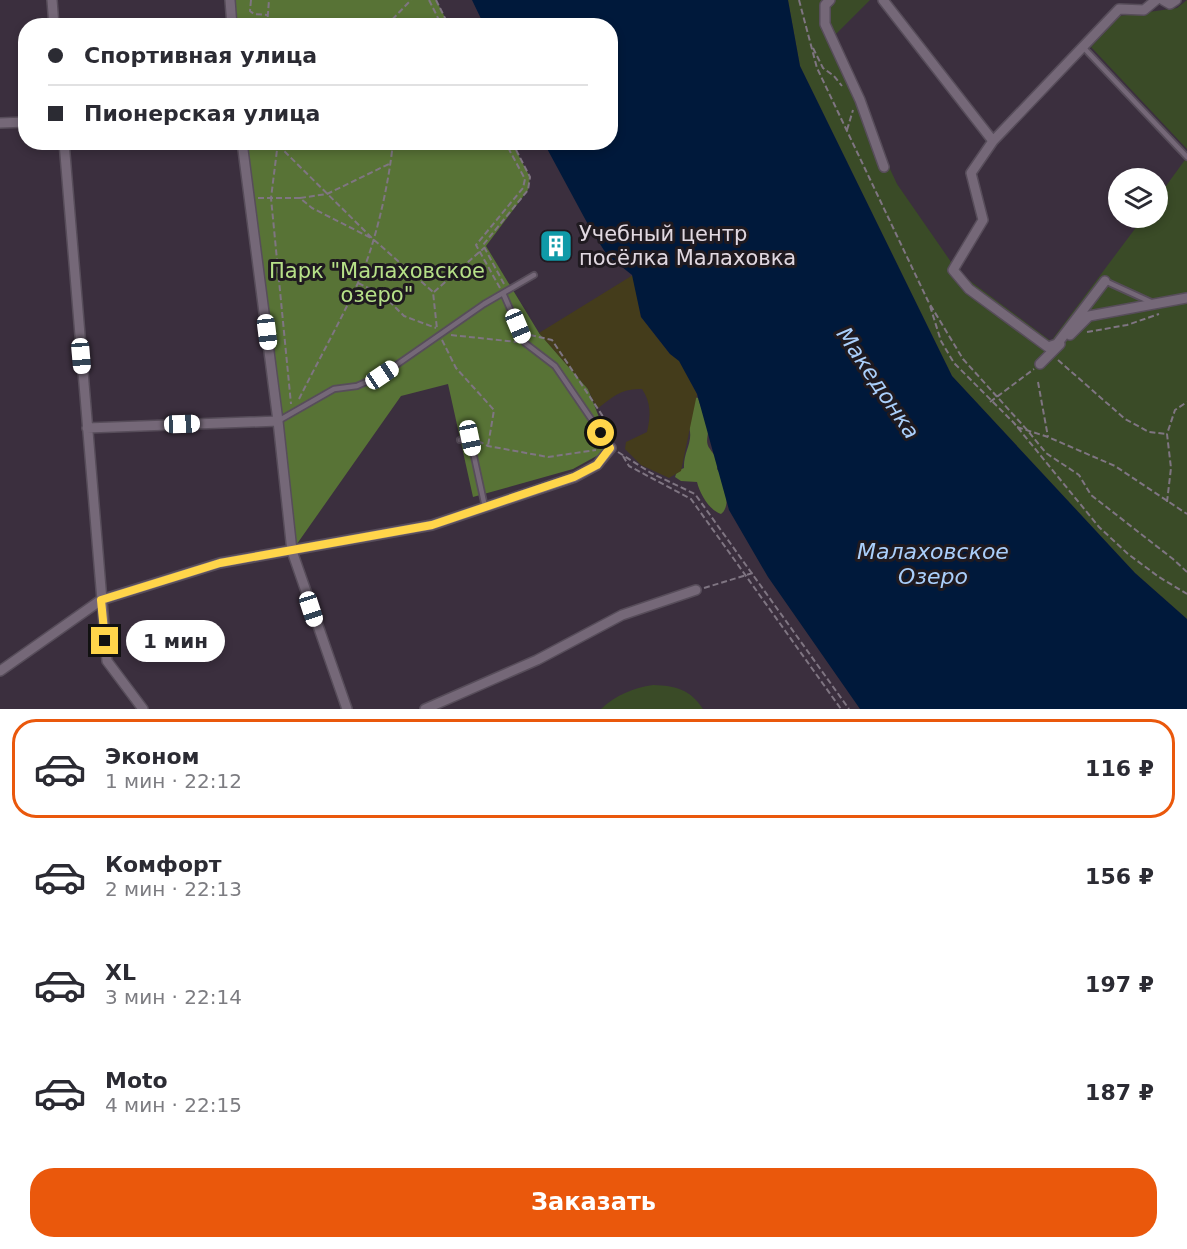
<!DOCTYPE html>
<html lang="ru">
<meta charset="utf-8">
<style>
body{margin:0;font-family:"DejaVu Sans",sans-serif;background:#f2f2f3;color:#2b2b33;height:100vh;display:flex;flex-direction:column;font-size:22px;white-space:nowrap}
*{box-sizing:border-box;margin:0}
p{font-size:20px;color:#7c7c81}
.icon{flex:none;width:33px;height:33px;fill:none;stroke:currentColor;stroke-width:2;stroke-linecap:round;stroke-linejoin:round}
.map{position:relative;height:709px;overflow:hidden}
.sheet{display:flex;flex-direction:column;background:#fff;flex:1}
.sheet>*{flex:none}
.guide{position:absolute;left:18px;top:18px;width:600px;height:132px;border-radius:24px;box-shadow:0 3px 9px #0003;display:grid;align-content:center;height:132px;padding:0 30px;background:#fff}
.controls{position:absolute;left:1108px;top:168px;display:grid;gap:12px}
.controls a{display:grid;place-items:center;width:60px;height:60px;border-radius:50%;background:#fff;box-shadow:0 3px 9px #0003;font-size:30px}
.end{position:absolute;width:27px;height:27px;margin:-14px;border:8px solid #ffd54a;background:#111;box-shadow:0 0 0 3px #111}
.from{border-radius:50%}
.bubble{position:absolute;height:42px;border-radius:21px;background:#fff;box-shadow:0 3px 9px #0003;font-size:20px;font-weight:800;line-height:42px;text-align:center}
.car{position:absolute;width:18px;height:36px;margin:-18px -9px;border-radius:8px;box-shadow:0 0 4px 2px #0007;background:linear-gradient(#fff 24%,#345 0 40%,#fff 0 76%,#345 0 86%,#fff 0)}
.guide b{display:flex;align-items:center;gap:21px;height:57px;font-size:22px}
.guide b+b{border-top:2px solid #e1e1e2}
.guide i{width:15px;height:15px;background:#2b2b33}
ul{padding:10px 0 0;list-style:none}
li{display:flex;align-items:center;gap:18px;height:99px;margin:0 12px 9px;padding:0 18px;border:3px solid transparent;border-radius:24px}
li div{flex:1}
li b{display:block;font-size:22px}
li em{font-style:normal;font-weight:800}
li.current{border-color:#ea580c}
li>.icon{width:54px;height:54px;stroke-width:1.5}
.action{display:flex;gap:12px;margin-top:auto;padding:12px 30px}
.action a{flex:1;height:69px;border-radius:24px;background:#ea580c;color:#fff;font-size:24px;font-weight:800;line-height:69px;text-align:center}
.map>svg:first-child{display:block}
</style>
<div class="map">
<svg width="1187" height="709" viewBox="0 0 1187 709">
<rect width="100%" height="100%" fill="#3b2f3e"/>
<!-- green -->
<path fill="#3a4b27" d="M 788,0 L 870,0 L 830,40 L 897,184 L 958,272 L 1051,341 L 1143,218 L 1158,218 L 1158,197 L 1187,157 L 1187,619 L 1135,573 L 952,376 L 800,66 Z
M 1187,0 L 1187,149 L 1091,47 L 1120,16 L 1177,8 Z
M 653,685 C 676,686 690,689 703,709 L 601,709 C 616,695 633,688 653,685 Z"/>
<!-- forest -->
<path fill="#587336" d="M 227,0 L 436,0 L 449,25 L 230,25 Z
M 242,143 L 512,143 L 530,177 L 528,190 L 486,246 L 539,333 L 588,389 L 611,448 L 573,469 L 473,497 L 448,384 L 401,396 L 292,551 Z
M 694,397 L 698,398 C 701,408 707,421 708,431 C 708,437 705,443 710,449 C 716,459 720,455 717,469 C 725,480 732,506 721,514 C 709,510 700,494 697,482 L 681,481 L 675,477 L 677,471 L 684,468 C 683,449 697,440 686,420 Z"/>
<!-- sand -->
<path fill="#443c1b" d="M 633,275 L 641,317 L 670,354 L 679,360 L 697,394 L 681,471 L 669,478 L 641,465 L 625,449 L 626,442 L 647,432 C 651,416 651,402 642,389 C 622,388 612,397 597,409 L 588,389 L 539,333 Z"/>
<!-- water -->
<path fill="#00193b" d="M 472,0 L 788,0 L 800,66 L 952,376 L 1135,573 L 1187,619 L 1187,709 L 860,709 L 768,577 L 729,510 L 697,394 L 679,361 L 670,354 L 641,317 L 632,275 L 607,255 L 591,230 L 544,143 L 610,142 L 610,26 L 484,25 Z"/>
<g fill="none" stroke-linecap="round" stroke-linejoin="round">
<defs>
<path id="service" d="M 1083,47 L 1187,157
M 1105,281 L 1151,302
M 503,293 L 525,343 L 555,366 L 611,448
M 278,421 L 334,389 L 357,386 L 382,375 L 484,304 L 534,275
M 460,440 L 470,438 L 485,507"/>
<path id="minor" d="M 52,0 L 54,26
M 230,0 L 232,26
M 830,0 L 825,5 L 825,24 L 860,100 L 884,167
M 883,0 L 993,141
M 1163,0 L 1170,4 L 1176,0
M 0,123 L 26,122
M 64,142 L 107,661 L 143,709
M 242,142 L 278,421 L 292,551 L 347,709
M 1105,281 L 1057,344 L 1048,347 L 969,289 L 953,270 L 983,220 L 971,173 L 993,141 L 1119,9 L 1144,10 L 1156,0
M 1070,335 L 1089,316 L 1187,298
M 1040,364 L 1060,344
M 87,428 L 278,421
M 0,671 L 101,600 L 220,563 L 432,525 L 575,477 L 597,465 L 611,448
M 425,709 L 537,660 L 622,615 L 696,590"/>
</defs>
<!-- service casing -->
<use href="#service" stroke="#574d5a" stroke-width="8"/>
<!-- minor casing -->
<use href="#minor" stroke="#574d5a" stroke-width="12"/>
<!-- path -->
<path stroke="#7f7582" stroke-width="2" stroke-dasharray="6 3" stroke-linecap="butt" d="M 251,0 L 250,11 L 254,14 L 267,15
M 429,0 L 442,26
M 436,0 L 449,26
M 799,0 L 817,68 L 928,301 L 963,359 L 1028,431 L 1046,453 L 1079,475 L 1091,495 L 1173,559 L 1187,572
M 267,26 L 269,0
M 386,26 L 411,0
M 813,48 L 823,68 L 834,76 L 842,86
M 847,130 L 853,110
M 278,142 L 271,198 L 291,404
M 278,145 L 373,239 L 433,292 L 437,329
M 258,198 L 300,198 L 312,208 L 371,238
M 300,198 L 327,194 L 391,163
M 358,283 L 383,295 L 404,316 L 436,328
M 504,284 L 483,245 L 528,190 L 530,177 L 512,142
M 500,288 L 476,245 L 523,188 L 525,179 L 505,142
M 434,292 L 484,248
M 930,306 L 941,341 L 954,363 L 1014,423 L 1099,527 L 1128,554 L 1159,577 L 1187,594
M 1087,332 L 1127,325 L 1159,314
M 451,335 L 517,342
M 530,335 L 552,340 L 604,418 L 614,437
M 442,340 L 456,368 L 494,410 L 488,446
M 1058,360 L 1125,419 L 1149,432 L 1167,434
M 1038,382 L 1048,437
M 299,399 C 318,361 339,324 357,285 C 375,247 389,184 393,142
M 990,402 L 1034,369
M 1017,427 L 1048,437 L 1115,466 L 1187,514
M 478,441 L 488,446 L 548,457 L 596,450
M 618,452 L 651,473 L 695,494 L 849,709
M 623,456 L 629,466 L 691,499 L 841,709
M 1167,502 L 1171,468 L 1167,434 L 1175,410 L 1187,402
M 704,588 L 753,573"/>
<!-- service -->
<use href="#service" stroke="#756878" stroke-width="4.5"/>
<!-- minor -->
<use href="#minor" stroke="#756878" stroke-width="9"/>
</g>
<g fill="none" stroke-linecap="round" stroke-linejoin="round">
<!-- route -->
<path stroke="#ffd54a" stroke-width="8" d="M 105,641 L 101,600 L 220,563 L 432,525 L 574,477 L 597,465 L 610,448 L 601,433"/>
</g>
<!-- icons -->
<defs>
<symbol id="building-square" viewBox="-11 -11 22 22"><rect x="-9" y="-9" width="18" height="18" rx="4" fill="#0f9aa8" stroke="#1f1a20"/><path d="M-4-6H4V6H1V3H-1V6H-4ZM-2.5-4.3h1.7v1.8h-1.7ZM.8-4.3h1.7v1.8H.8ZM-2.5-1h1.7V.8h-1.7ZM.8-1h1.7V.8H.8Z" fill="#fff"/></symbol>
</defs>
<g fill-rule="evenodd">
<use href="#building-square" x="537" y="227" width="38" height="38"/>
</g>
<g text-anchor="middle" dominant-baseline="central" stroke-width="6" stroke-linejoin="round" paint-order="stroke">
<!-- poi labels -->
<g font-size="21" fill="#e0d8e1" stroke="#1f1a20" text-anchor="start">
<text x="579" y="234">Учебный центр<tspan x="579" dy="24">посёлка Малаховка</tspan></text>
</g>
<!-- park labels -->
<g font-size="21" fill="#b6e088" stroke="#1f1a20">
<text x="377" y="271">Парк "Малаховское<tspan x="377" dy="24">озеро"</tspan></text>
</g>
<!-- water labels -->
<g font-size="22" font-style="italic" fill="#aacffb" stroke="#1f1a20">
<text transform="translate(878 383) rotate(56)">Македонка</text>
<text x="933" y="551">Малаховское<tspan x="933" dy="25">Озеро</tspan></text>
</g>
</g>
</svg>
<div class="controls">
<a><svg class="icon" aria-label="layers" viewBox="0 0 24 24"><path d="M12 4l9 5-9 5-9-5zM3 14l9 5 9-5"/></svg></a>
</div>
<i class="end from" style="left:601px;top:433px"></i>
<i class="end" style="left:105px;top:641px"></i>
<div class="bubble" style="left:126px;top:620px;width:99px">1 мин</div>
<i class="car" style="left:518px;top:326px;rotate:157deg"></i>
<i class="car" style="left:267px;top:332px;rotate:173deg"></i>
<i class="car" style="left:81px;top:356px;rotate:175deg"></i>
<i class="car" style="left:382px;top:375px;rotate:56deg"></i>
<i class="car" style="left:182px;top:424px;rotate:88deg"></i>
<i class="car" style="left:470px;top:438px;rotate:168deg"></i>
<i class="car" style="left:311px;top:609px;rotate:162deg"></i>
<div class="guide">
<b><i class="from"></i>Спортивная улица</b>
<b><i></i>Пионерская улица</b>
</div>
</div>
<section class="sheet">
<ul>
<li class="current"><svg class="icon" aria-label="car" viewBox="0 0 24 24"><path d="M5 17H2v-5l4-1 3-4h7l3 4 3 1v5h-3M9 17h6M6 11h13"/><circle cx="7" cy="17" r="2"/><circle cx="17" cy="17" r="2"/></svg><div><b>Эконом</b><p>1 мин · 22:12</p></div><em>116 ₽</em></li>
<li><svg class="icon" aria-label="car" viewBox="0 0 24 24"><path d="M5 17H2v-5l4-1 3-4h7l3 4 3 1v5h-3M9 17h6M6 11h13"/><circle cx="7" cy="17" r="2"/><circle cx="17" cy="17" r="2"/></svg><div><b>Комфорт</b><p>2 мин · 22:13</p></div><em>156 ₽</em></li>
<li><svg class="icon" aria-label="car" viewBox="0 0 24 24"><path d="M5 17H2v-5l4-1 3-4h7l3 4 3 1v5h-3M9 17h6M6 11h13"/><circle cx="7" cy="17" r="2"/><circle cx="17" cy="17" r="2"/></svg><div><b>XL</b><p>3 мин · 22:14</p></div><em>197 ₽</em></li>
<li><svg class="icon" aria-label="car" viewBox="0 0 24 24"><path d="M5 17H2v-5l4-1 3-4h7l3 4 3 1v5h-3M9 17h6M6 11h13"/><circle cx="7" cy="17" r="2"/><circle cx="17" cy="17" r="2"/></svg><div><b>Moto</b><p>4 мин · 22:15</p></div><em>187 ₽</em></li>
</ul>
<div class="action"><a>Заказать</a></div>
</section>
